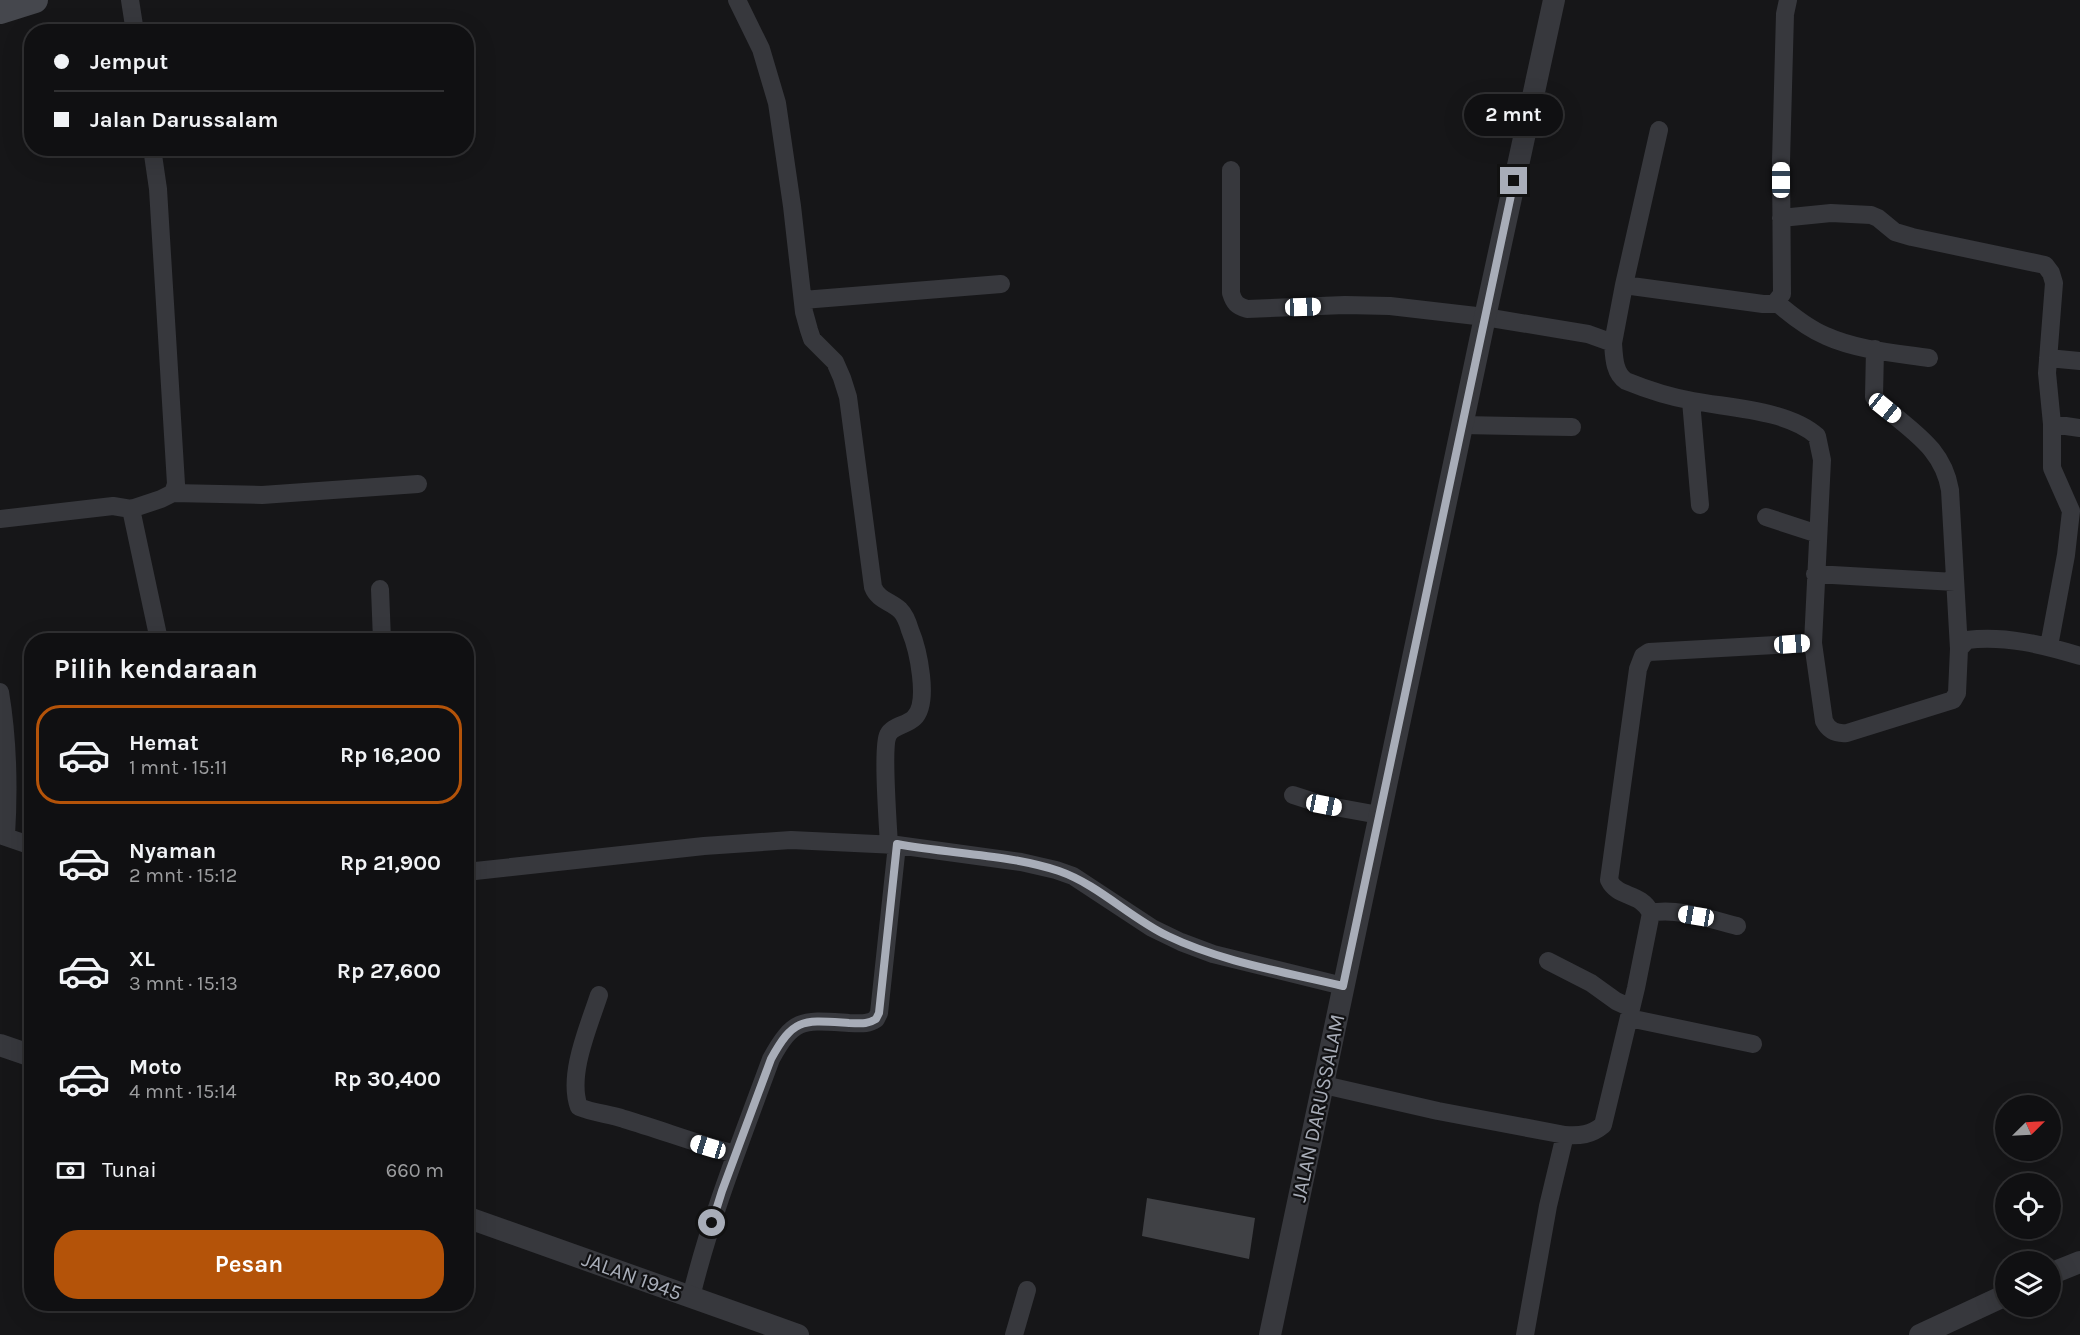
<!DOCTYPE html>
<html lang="id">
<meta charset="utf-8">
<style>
body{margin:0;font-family:Karla,sans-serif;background:#19191b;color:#f1f3f6;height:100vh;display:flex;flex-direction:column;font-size:22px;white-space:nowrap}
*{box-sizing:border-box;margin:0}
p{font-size:20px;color:#9c9d9f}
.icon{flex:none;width:33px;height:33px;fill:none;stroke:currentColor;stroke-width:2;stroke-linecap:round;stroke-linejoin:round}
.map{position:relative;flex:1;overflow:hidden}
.panel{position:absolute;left:24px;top:633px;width:450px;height:678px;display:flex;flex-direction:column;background:#101012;border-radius:24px;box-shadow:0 6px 24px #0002,0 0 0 2px #303032}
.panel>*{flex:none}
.banner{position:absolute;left:24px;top:24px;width:450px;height:132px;border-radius:24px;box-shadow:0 6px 24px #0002,0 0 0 2px #303032;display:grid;align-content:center;height:132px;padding:0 30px;background:#101012}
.needle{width:39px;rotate:66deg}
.buttons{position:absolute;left:1995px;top:1095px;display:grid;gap:12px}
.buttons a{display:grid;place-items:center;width:66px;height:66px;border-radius:50%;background:#101012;box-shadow:0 6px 24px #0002,0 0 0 2px #303032;font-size:30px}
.end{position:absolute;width:27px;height:27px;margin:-14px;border:8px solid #a8adb8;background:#111;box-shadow:0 0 0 3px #111}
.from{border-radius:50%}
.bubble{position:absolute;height:42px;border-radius:21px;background:#101012;box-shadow:0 6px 24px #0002,0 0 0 2px #303032;font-size:20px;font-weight:700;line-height:42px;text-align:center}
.car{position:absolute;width:18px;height:36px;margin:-18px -9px;border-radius:8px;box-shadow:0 0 4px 2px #0007;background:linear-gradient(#fff 24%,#345 0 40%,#fff 0 76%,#345 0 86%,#fff 0)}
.banner b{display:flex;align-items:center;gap:21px;height:57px;font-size:22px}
.banner b+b{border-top:2px solid #303032}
.banner i{width:15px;height:15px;background:#f1f3f6}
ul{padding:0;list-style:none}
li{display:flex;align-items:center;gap:18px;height:99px;margin:0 12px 9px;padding:0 18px;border:3px solid transparent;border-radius:24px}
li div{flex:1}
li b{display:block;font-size:22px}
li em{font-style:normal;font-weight:700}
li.current{border-color:#b45309}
li>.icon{width:54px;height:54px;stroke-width:1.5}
h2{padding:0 30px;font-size:27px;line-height:72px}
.pay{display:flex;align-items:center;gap:15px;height:66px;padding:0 30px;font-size:22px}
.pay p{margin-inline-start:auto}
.cta{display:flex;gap:12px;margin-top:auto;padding:12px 30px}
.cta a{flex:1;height:69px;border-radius:24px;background:#b45309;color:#fff;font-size:24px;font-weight:700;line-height:69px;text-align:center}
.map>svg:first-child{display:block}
</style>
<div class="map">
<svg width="2080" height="1335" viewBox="0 0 2080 1335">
<rect width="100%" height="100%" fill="#161618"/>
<!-- building -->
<path fill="#404145" d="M 1147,1198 L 1255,1218 L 1249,1259 L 1142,1236 Z"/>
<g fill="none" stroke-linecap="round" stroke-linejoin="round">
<!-- minor -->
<path stroke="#37383d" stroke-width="18" d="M 130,0 L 135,32
M 737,0 L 761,49 L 777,103 L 792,206 L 804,312 L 809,330 L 812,339 L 835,362 L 842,378 L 848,397 L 873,587 C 878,600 890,601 900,610 C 905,615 908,623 910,630 C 918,649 930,703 914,718 C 907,725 892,726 888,735 C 882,747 888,826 889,845
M 1231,170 L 1231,293 C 1234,303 1237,306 1247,309 L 1345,305 L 1390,306 L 1485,317 L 1588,334 L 1613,343 C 1614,357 1614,373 1626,381 C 1648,390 1670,397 1693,401 C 1730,408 1788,410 1817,436 L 1822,460 L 1813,643 L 1649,652 L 1643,656 L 1638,669 L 1609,880 C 1618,899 1640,891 1651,913 L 1636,988 L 1603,1125 C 1591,1135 1580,1136 1565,1135
M 1781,218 L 1831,213 L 1871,215 L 1878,218 L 1895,232 L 1912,237 L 2045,265 L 2051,273 L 2054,283 L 2047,373 L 2052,424
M 1624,285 L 1763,304 L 1774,304 L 1782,294 L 1781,161 L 1785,14 L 1788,0
M 803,300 L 1001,284
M 1776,302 C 1791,315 1807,328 1826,336 C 1857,350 1895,353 1929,358
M 1613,343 L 1624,285 L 1659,130
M 1875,349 L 1874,397 C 1905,429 1942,443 1950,490 L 1959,649
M 2048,358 L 2080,361
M 1691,401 L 1700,505
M 1462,425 L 1572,427
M 173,493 L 262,495 L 418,484
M 131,509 L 161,499 L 173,493 L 176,484 L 158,189 L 152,148
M 1766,517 L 1818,534
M 0,519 L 113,506 L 131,509 L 159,640
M 1815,574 L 1955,582
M 380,589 L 382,640
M 1813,643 L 1824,721 C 1829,731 1836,734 1847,733 L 1953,700 L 1957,693 L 1959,649 L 1967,640 C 2004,635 2044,645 2080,656
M 2049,646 L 2066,555 L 2071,511 L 2052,468 L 2052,424 L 2080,428
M 0,692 C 8,740 9,788 6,836
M 1293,795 L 1324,805 L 1379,815
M 0,835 L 32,846
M 466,872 L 704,846 L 791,840 L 897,845 L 1021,862 L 1056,870 L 1073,876 L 1152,928 L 1181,942 L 1213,954 L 1343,986
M 1651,913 C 1675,907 1713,920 1737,926
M 1548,961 L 1591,983 L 1616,1001 L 1631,1008
M 599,995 C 589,1026 567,1075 579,1107 C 594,1113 609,1114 624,1119 C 661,1130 698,1144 735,1154
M 1629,1018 L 1753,1044
M 1324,1085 L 1438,1111 L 1565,1135 L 1548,1206 L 1525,1335
M 691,1297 C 711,1215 742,1138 771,1059 C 794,1017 803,1020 849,1023 C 859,1023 867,1025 876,1019 L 879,1013 L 897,845
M 1014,1335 L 1027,1290"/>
<!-- tertiary -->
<path stroke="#37383d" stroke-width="22" d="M 0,1045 L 32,1056
M 466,1217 L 798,1335
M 2050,1274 L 2080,1262
M 1270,1335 L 1485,317 L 1554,0
M 1920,1335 L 2006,1295"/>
<!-- secondary -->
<path stroke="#45474d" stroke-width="26" d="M 0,11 L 35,0"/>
</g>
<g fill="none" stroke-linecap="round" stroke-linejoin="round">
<!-- route -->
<path stroke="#a8adb8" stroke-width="8" d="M 712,1223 L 722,1191 L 771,1059 C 794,1017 803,1020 849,1023 C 859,1023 867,1025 876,1019 L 879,1013 L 897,844 C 950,854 1007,854 1059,871 C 1099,885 1130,918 1168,936 C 1222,962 1285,972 1343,986 L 1514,181"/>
</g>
<g text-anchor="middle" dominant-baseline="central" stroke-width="4.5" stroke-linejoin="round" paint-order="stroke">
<!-- street labels -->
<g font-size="21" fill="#a8adb8" stroke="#111113">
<text transform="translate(1318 1108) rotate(-78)">JALAN DARUSSALAM</text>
<text transform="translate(632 1276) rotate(20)">JALAN 1945</text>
</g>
</g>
</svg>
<div class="buttons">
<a><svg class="needle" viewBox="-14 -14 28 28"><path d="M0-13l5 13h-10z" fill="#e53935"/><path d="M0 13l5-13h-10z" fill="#9c9d9f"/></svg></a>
<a><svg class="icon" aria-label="locate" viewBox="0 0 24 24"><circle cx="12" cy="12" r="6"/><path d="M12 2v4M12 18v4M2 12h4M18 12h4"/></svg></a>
<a><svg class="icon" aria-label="layers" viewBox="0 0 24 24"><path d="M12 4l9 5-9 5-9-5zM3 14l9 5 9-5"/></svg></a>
</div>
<i class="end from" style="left:712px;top:1223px"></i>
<i class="end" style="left:1514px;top:181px"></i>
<div class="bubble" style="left:1464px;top:94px;width:99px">2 mnt</div>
<i class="car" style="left:1781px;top:180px;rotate:0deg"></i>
<i class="car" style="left:1303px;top:307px;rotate:88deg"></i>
<i class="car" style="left:1885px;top:408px;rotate:129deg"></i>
<i class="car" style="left:1792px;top:644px;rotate:86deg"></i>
<i class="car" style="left:1324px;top:805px;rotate:101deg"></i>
<i class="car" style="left:1696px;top:916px;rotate:279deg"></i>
<i class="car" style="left:708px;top:1147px;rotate:287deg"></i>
<div class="banner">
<b><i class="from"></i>Jemput</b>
<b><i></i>Jalan Darussalam</b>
</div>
<section class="panel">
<h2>Pilih kendaraan</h2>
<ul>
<li class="current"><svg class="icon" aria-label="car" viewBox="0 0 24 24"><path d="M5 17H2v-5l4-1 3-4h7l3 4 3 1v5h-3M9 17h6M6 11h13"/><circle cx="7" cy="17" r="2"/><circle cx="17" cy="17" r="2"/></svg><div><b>Hemat</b><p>1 mnt · 15:11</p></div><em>Rp 16,200</em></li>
<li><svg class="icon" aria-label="car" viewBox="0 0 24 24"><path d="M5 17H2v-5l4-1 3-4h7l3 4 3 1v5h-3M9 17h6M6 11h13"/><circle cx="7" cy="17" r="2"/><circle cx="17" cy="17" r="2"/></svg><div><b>Nyaman</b><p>2 mnt · 15:12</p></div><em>Rp 21,900</em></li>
<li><svg class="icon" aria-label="car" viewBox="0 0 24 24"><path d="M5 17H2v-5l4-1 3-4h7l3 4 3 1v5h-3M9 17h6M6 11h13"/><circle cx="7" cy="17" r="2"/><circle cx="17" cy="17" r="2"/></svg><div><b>XL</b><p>3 mnt · 15:13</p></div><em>Rp 27,600</em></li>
<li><svg class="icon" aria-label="car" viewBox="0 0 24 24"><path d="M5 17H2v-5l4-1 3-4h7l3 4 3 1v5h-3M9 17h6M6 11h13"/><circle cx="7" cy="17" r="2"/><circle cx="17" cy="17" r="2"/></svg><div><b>Moto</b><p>4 mnt · 15:14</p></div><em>Rp 30,400</em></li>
</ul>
<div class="pay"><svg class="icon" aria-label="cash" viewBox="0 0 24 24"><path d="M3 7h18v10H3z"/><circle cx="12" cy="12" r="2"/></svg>Tunai<p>660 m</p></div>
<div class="cta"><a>Pesan</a></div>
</section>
</div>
